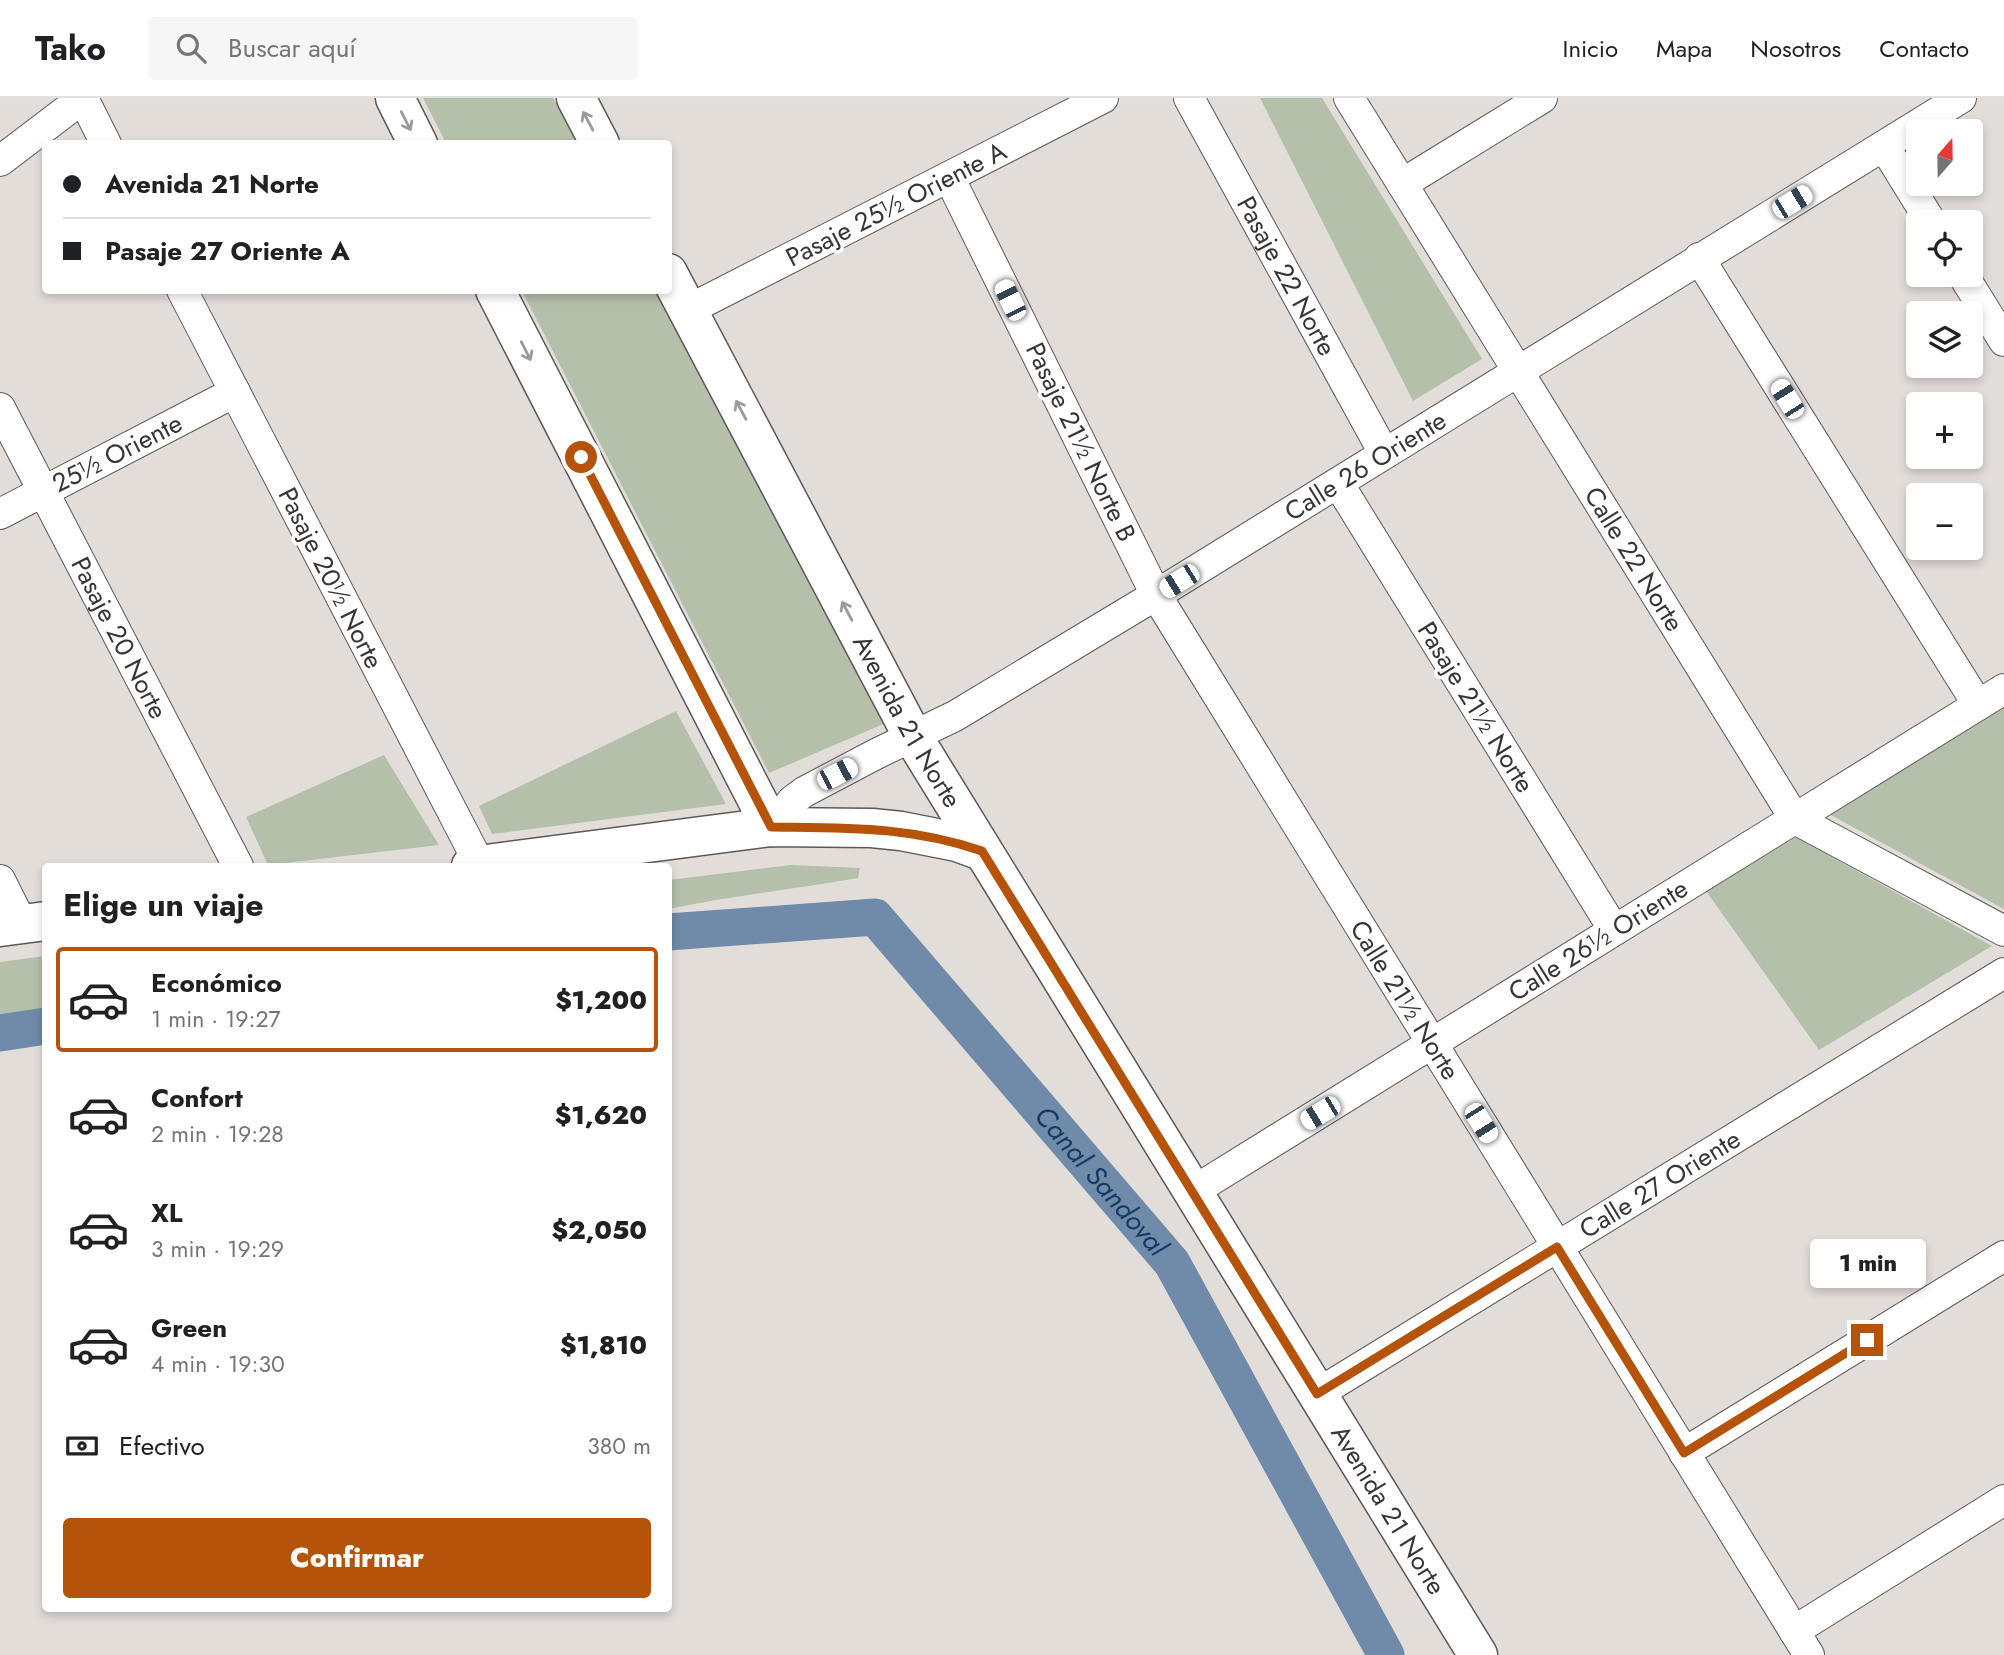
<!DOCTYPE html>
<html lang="es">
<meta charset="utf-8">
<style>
body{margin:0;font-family:Jost,sans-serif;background:#f6f6f6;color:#202124;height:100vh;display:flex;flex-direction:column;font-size:26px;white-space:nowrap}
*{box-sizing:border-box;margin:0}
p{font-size:23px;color:#757577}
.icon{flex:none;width:38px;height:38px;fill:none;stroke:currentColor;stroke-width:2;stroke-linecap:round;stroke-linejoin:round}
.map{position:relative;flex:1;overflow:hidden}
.drawer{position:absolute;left:42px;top:765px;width:630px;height:749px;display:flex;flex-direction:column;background:#fff;border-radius:7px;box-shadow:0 4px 10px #0003}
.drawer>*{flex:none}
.top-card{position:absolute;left:42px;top:42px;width:630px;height:154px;border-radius:7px;box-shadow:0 4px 10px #0003;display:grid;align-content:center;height:154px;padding:0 21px;background:#fff}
.needle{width:46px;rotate:20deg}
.fabs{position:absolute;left:1906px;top:21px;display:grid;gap:14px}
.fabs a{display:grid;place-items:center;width:77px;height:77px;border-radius:7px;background:#fff;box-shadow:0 4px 10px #0003;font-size:35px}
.end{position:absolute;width:32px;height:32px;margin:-16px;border:9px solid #b45309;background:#fff;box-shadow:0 0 0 4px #fff}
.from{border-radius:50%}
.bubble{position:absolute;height:49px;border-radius:7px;background:#fff;box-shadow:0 4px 10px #0003;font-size:23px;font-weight:800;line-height:49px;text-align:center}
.car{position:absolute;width:21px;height:42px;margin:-21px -10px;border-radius:9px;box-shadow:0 0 5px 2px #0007;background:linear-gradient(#fff 24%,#345 0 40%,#fff 0 76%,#345 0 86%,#fff 0)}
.top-card b{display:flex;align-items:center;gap:24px;height:66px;font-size:26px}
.top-card b+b{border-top:2px solid #e0e0e0}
.top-card i{width:18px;height:18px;background:#202124}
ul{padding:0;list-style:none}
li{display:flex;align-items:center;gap:21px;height:105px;margin:0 14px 10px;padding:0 7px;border:4px solid transparent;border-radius:7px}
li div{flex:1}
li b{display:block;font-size:26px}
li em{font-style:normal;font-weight:800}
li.on{border-color:#b45309}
li>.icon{width:63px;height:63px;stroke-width:1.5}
h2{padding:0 21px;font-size:32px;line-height:84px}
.pay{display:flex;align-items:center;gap:18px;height:77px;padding:0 21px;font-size:26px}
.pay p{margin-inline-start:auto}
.action{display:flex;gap:14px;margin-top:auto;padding:14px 21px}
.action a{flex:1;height:80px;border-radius:7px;background:#b45309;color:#fff;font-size:28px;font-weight:800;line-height:80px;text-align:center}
header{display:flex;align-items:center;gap:42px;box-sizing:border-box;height:98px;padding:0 35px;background:#fff;border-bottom:2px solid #e0e0e0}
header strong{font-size:33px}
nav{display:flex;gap:38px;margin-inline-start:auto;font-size:24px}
.search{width:490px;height:63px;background:#f6f6f6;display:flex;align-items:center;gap:18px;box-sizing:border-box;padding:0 24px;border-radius:7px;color:#757577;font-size:26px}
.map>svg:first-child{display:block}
</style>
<header>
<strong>Tako</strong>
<div class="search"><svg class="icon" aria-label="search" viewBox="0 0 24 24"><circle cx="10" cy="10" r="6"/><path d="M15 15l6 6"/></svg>Buscar aquí</div>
<nav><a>Inicio</a><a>Mapa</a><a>Nosotros</a><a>Contacto</a></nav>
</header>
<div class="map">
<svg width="2004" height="1557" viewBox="0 0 2004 1557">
<rect width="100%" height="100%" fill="#e3ddda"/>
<!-- green -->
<path fill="#b4c0aa" d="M 423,0 L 553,0 L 578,45 L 446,45 Z
M 1260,0 L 1322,0 L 1482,261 L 1413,303 Z
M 522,193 L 656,193 L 886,625 L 769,675 Z
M 2004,607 L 2004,811 L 1827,715 Z
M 676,613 L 726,706 L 492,736 L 479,708 Z
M 384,657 L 439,747 L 268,767 L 246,719 Z
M 1796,739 L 1992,848 L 1819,952 L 1706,793 Z
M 791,767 L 860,770 L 858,780 C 795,791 731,798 669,811 L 669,782 Z
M 45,858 L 45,910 L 0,917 L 0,864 Z"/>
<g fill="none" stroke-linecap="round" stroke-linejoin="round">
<!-- canal -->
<g stroke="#708aa9" stroke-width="37">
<path id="s1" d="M 668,834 L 875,819 L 1172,1165 L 1386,1557"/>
<path d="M 0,935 L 46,928"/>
</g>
<defs>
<g id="street">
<path d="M 83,0 L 106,46"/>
<path id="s2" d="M 1189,0 L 1384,355"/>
<path id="s3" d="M 1349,0 L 1795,721 L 2004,833"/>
<path d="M 1884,48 L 1931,124"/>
<path d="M 0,63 L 83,0"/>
<path d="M 949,79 L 1156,497 L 1809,1557"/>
<path d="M 1402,86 L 1542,0"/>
<path d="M 1699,160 L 1978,607"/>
<path d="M 1963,177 L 2004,243"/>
<path d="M 182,192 L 480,767"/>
<path d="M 688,212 L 1103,0"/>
<path id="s4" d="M 0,310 L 238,768"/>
<path d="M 1338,385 L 1614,832"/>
<path d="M 0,416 L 235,294"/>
<path id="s5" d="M 771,729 L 792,703 L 804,694 L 876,656 L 955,618 L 1156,497 L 1961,0"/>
<path d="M 0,782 L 22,826"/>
<path d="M 1192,1094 L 2004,591"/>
<path id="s6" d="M 1317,1296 L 2004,875"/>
<path d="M 1684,1355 L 2004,1158"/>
<path d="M 1794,1533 L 2004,1402"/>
</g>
<g id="secondary">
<path d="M 395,0 L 418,46"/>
<path d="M 576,0 L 600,46"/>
<path id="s7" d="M 668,175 L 913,639 L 1478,1557"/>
<path d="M 495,192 L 771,729"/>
<path d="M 471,768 L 771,729 L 872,730 L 901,733 L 957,744 L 982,753"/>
<path d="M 0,829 L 46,823"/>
</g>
</defs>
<!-- street casing -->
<use href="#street" stroke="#5d5856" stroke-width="32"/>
<!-- secondary casing -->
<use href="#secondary" stroke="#5d5856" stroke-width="41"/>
<!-- street -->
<use href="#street" stroke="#fff" stroke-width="30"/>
<!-- secondary -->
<use href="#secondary" stroke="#fff" stroke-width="38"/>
</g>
<!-- one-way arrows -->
<defs><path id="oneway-shaft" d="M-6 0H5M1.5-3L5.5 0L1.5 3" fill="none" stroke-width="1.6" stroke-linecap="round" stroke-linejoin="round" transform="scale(1.75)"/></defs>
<g stroke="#9c9a9a">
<use href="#oneway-shaft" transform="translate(406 23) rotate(63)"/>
<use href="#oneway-shaft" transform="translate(588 23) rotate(-118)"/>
<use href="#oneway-shaft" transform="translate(526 253) rotate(63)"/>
<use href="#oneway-shaft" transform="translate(741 312) rotate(-118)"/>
<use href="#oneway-shaft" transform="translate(847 513) rotate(-118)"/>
</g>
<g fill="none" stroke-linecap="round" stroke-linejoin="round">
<!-- route -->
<path stroke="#b45309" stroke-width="9" d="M 581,359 L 771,729 C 846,730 909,728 982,753 L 1317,1296 L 1557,1149 L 1684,1355 L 1867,1242"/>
</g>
<g text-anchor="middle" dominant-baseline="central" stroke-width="7" stroke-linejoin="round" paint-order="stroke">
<!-- street labels -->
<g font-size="26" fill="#383634" stroke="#fff">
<text transform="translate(896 106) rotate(-27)">Pasaje 25½ Oriente A</text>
<text stroke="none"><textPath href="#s2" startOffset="203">Pasaje 22 Norte</textPath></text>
<text transform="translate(1081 344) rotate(64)">Pasaje 21½ Norte B</text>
<text transform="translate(117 355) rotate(-27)">25½ Oriente</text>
<text stroke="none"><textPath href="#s5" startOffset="698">Calle 26 Oriente</textPath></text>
<text stroke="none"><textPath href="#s3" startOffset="542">Calle 22 Norte</textPath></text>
<text transform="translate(331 480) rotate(63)">Pasaje 20½ Norte</text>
<text stroke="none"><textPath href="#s4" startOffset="259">Pasaje 20 Norte</textPath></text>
<text transform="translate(1476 609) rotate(58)">Pasaje 21½ Norte</text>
<text stroke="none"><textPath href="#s7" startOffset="508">Avenida 21 Norte</textPath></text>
<text transform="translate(1598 842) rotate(-32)">Calle 26½ Oriente</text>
<text transform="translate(1405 902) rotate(58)">Calle 21½ Norte</text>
<text stroke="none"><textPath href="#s6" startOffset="402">Calle 27 Oriente</textPath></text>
<text stroke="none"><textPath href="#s7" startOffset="1432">Avenida 21 Norte</textPath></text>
</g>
<!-- water labels -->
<g font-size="28" font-style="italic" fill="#143b65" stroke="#fff">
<text stroke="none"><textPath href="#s1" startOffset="555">Canal Sandoval</textPath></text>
</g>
</g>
</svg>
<div class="fabs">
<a><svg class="needle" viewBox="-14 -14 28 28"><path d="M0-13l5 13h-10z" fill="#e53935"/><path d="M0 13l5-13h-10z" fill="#757577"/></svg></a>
<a><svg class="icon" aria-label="locate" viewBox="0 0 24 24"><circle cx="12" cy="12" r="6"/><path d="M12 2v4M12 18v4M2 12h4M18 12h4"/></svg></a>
<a><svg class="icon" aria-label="layers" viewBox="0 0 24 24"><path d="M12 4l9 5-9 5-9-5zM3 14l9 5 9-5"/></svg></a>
<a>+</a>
<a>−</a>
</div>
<i class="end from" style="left:581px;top:359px"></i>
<i class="end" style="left:1867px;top:1242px"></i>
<div class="bubble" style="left:1810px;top:1141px;width:116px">1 min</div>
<i class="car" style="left:1792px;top:104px;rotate:59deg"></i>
<i class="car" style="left:1010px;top:202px;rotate:334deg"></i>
<i class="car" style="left:1787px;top:301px;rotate:328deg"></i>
<i class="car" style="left:1179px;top:483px;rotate:238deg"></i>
<i class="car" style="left:837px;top:676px;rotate:63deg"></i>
<i class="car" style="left:1320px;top:1015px;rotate:239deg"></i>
<i class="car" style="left:1481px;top:1025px;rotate:148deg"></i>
<div class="top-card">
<b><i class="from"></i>Avenida 21 Norte</b>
<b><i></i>Pasaje 27 Oriente A</b>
</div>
<section class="drawer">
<h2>Elige un viaje</h2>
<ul>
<li class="on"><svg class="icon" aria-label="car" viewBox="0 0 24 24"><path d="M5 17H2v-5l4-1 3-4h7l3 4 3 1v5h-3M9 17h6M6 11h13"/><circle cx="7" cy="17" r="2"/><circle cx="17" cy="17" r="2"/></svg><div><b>Económico</b><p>1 min · 19:27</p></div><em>$1,200</em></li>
<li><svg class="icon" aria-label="car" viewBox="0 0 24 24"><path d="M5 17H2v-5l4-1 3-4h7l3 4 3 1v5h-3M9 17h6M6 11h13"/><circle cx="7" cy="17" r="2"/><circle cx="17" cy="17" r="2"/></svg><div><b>Confort</b><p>2 min · 19:28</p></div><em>$1,620</em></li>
<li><svg class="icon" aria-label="car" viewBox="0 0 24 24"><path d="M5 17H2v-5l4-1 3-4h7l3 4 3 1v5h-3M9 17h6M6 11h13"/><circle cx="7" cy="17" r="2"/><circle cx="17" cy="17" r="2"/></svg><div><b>XL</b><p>3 min · 19:29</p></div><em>$2,050</em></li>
<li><svg class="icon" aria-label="car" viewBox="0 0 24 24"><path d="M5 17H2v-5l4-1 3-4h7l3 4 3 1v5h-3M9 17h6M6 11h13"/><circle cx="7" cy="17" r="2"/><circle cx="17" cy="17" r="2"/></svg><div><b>Green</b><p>4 min · 19:30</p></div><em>$1,810</em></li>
</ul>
<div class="pay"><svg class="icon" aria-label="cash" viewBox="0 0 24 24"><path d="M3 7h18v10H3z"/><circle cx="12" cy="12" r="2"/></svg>Efectivo<p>380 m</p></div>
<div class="action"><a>Confirmar</a></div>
</section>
</div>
